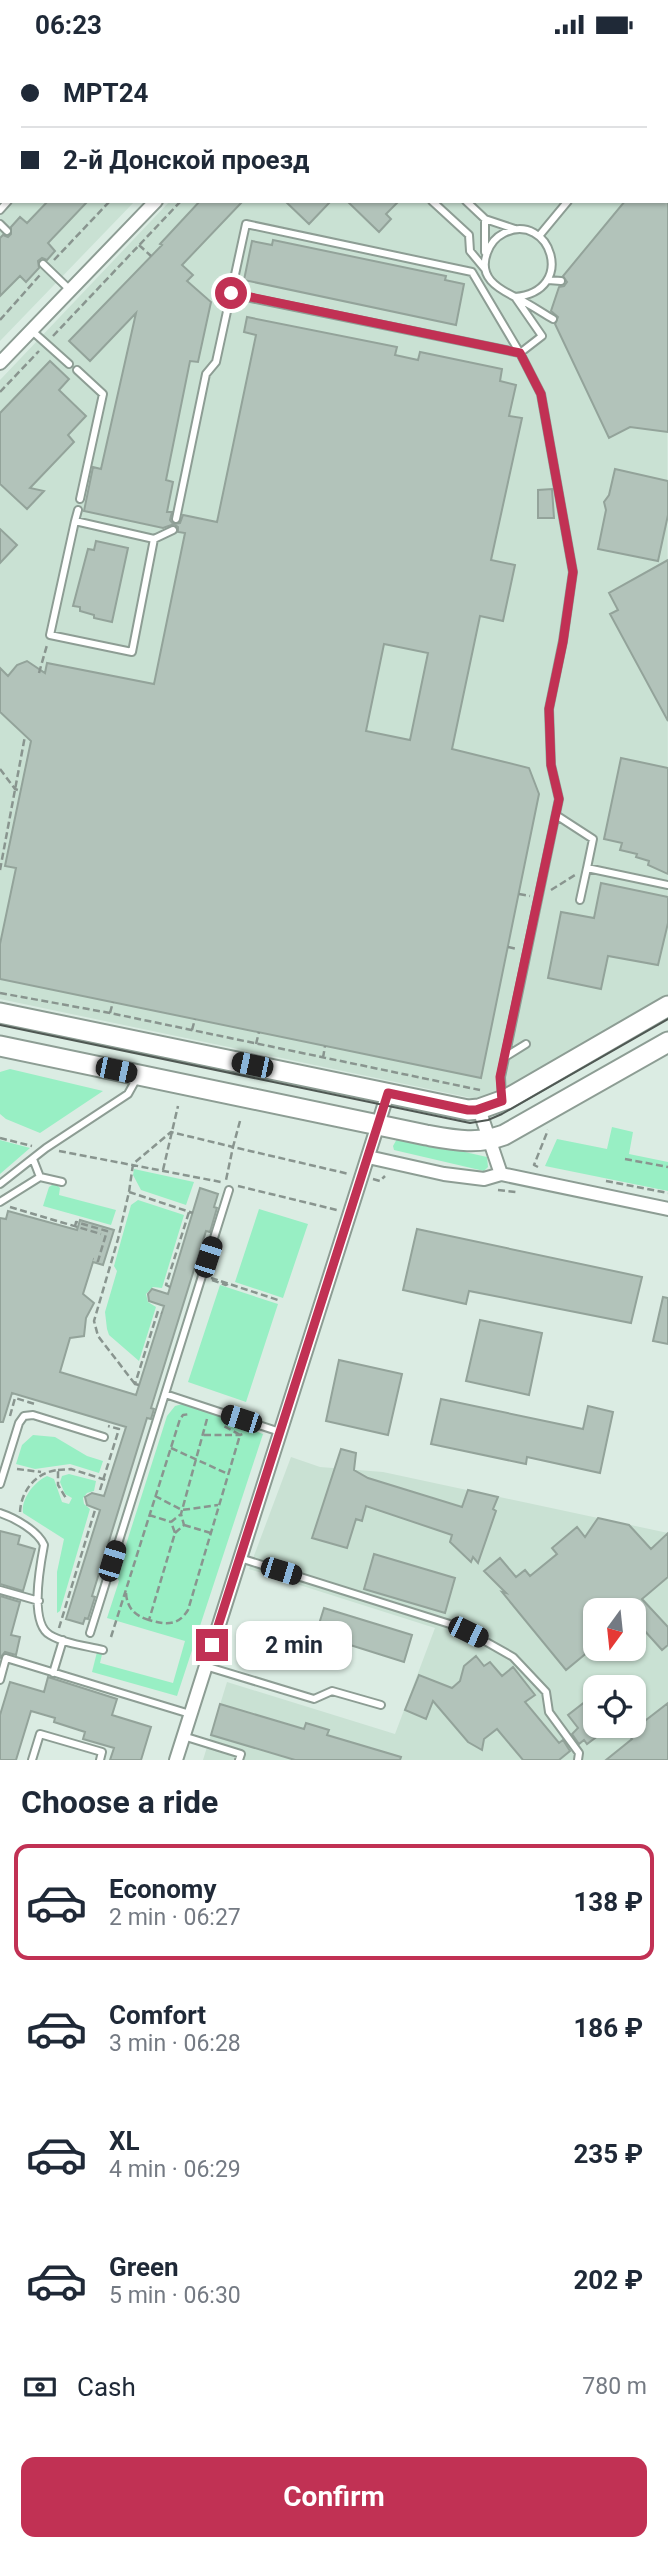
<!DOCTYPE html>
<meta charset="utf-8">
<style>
body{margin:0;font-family:Roboto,sans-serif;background:#f6f6f7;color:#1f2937;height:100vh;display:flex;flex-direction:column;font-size:26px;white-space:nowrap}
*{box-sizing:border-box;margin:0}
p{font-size:23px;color:#747a83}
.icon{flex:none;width:38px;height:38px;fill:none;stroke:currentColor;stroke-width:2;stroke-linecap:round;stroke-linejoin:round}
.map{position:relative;height:1711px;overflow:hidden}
.drawer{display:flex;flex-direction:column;background:#fff;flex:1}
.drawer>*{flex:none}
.top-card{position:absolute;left:0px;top:0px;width:668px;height:154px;box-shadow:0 2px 5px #0004;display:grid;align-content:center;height:154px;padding:0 21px;background:#fff}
.needle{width:46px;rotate:195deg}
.controls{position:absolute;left:583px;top:1549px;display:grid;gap:14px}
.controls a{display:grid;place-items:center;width:63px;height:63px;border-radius:14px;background:#fff;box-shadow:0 2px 5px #0004;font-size:35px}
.end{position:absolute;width:32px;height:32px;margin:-16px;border:9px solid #c13154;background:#fff;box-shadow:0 0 0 4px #fff}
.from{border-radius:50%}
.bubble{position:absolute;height:49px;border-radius:14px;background:#fff;box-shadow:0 2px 5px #0004;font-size:23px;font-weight:700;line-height:49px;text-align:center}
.car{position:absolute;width:21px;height:42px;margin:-21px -10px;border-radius:9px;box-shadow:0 0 5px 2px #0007;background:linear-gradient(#222 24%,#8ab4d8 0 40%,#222 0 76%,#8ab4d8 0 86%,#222 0)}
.top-card b{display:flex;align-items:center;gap:24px;height:66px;font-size:26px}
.top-card b+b{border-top:2px solid #e0e1e3}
.top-card i{width:18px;height:18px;background:#1f2937}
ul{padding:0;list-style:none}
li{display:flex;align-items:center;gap:21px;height:116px;margin:0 14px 10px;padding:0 7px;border:4px solid transparent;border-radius:14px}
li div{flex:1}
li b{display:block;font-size:26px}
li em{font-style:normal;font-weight:700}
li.selected{border-color:#c13154}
li>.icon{width:63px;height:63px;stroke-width:1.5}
h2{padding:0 21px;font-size:32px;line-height:84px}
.pay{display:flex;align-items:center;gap:18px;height:77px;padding:0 21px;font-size:26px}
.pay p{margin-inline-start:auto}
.button{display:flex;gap:14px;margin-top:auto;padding:14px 21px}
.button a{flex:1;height:80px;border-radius:14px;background:#c13154;color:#fff;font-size:28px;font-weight:700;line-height:80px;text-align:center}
.status{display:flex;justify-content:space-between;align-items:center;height:49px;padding:0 35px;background:#fff;direction:ltr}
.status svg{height:19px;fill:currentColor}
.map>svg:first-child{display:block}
</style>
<div class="status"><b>06:23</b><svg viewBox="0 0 49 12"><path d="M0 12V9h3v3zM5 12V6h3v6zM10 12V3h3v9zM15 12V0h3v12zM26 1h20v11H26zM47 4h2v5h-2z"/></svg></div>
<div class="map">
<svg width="668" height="1711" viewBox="0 0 668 1711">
<rect width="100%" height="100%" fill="#dbece3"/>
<!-- built -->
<path fill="#c9e1d3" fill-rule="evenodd" d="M 0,0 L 282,0 L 2,2 L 2,152 L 135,152 L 0,292 Z
M 314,0 L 664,0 L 666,2 L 313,2 Z
M 667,2 L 668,945 L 501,1042 L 476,1050 L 0,950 L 0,331 L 170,152 L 667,152 Z
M 291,1408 L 320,1418 L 383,1423 L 668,1484 L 668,1711 L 203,1711 L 227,1633 L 395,1685 L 435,1579 L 249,1520 ZM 595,1561 L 634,1561 L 634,1600 L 595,1600 ZM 595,1638 L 634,1638 L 634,1676 L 595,1676 Z"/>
<!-- green -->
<path fill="#98efc4" d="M 10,1020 L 103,1042 L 40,1084 L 6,1070 L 0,1065 L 0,1023 Z
M 612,1078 L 633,1083 L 629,1105 L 668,1113 L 668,1142 L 545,1117 L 557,1090 L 607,1100 Z
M 398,1088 L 487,1108 L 488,1118 L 484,1122 L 394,1101 L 393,1097 Z
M 0,1091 L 30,1099 L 0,1125 Z
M 134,1120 L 194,1133 L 186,1156 L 141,1141 L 133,1126 Z
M 55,1134 L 60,1139 L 59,1146 L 116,1161 L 111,1176 L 43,1157 L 49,1138 Z
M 138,1151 L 184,1166 L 162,1239 L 153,1238 L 146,1245 L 148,1253 L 156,1258 L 139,1312 L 109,1286 L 107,1280 L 105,1263 L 117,1222 L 114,1217 L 131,1156 Z
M 259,1160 L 308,1175 L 283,1249 L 235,1233 Z
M 220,1236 L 278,1255 L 246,1353 L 188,1333 Z
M 186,1354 L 263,1385 L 177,1647 L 92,1623 L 97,1603 L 103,1601 L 100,1614 L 173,1634 L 185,1592 L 107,1569 L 119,1532 L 116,1527 L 167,1367 L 175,1357 Z
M 33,1386 L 55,1388 L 87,1407 L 103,1412 L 99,1424 L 70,1415 L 35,1420 L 16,1415 L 22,1396 Z
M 69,1425 L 96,1432 L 94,1442 L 87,1444 L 83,1449 L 84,1455 L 90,1460 L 60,1562 L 57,1564 L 57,1523 L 64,1490 L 23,1464 C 21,1450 34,1433 47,1427 L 54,1430 L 62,1453 L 69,1455 L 72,1449 L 65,1445 L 60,1433 L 62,1427 Z"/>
<!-- building -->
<path fill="#b2c3ba" stroke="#93a39a" stroke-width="2" fill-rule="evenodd" d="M 48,152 L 88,152 L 48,194 L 55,202 L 47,211 L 42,209 L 38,212 L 39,219 L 26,233 L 20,227 L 0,247 L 0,189 L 3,186 L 8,188 L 11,185 L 11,178 L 20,168 L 27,174 Z
M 200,152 L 243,152 L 182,216 L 193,226 L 187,232 L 211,253 L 198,313 L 190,312 L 166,431 L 173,433 L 167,463 L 172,463 L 170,471 L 173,475 L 180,474 L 183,466 L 217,473 L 256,286 L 244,283 L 247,268 L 397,298 L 395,306 L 418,311 L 420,303 L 502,320 L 500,332 L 516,336 L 509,367 L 522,369 L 491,511 L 515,516 L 503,572 L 480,567 L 452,700 L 529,719 L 539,745 L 481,1029 L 0,930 L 0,895 L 16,819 L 5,817 L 31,692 L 0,663 L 0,619 L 8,627 L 17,616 L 27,612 L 45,624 L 47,614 L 154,635 L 185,484 L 178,483 L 178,478 L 174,475 L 163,479 L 84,462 L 93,418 L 101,420 L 136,264 L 90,312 L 69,292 L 162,196 L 160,195 ZM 384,595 L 428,604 L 410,691 L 366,682 Z
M 285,152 L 331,152 L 309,175 Z
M 347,152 L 399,152 L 386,165 L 391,170 L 379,183 Z
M 625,152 L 668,152 L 668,383 L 630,378 L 609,389 L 555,275 L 558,268 L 551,262 L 559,238 L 564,237 L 567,233 L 563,227 Z
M 273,191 L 446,227 L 445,231 L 464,235 L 456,276 L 244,231 L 252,192 L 272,196 Z
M 50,312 L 69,330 L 59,341 L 86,367 L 68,386 L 74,393 L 30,439 L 44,442 L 27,460 L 0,435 L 0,364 Z
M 615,420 L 668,432 L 668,466 L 658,512 L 598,500 L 606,461 L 604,453 L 609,446 Z
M 552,440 L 554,469 L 538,469 L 538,441 Z
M 0,480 L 17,496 L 0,514 Z
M 96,492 L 128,499 L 112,573 L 94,569 L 94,566 L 80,562 L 80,558 L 73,557 L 88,500 L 94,501 Z
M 668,511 L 668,672 L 610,565 L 618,561 L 609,544 Z
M 621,709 L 668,719 L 668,825 L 648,816 L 649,812 L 636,808 L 637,805 L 620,801 L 622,794 L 604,790 Z
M 601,834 L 668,848 L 668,874 L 658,916 L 608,907 L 601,940 L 548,929 L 561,863 L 594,869 Z
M 200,1139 L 218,1145 L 214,1158 L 217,1159 L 210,1183 L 206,1182 L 151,1359 L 154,1360 L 151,1370 L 147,1369 L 92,1547 L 95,1548 L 88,1570 L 85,1569 L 83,1575 L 66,1570 L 100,1461 L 87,1456 L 85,1448 L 92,1444 L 104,1447 L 126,1378 L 12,1344 L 3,1373 L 0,1373 L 0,1169 L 6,1170 L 8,1162 L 77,1181 L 80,1171 L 114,1181 L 103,1216 L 93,1213 L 83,1245 L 94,1254 L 86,1269 L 84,1287 L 70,1289 L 60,1323 L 136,1346 L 164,1257 L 149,1252 L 148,1245 L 152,1240 L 168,1245 Z
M 417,1180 L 642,1228 L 631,1274 L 469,1242 L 466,1255 L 403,1241 Z
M 663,1248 L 668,1249 L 668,1295 L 653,1292 Z
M 480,1271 L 542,1284 L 529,1346 L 466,1332 Z
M 339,1311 L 402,1325 L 388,1386 L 326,1372 Z
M 441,1350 L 583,1380 L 588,1357 L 613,1363 L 600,1424 L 527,1408 L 526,1415 L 431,1395 Z
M 341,1400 L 356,1404 L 354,1421 L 368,1429 L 462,1458 L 468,1441 L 498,1448 L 493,1460 L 496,1462 L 478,1514 L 473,1508 L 471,1513 L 450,1493 L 452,1486 L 366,1457 L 362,1472 L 356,1470 L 347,1499 L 312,1489 Z
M 598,1469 L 629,1476 L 651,1500 L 668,1484 L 668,1528 L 642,1550 L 668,1578 L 668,1596 L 662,1601 L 634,1570 L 634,1561 L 595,1561 L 595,1597 L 566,1621 L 502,1543 L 506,1544 L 484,1522 L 500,1509 L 516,1528 L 525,1521 L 530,1527 L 557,1505 L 552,1499 L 577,1478 L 585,1488 Z
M 0,1482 L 20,1487 L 18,1495 L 35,1500 L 23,1542 L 0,1535 Z
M 374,1505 L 455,1529 L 445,1564 L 364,1540 Z
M 0,1547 L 20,1553 L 11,1586 L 20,1588 L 16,1606 L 5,1603 L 0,1609 Z
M 324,1559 L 412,1586 L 404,1613 L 328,1589 L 331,1579 L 319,1575 Z
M 476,1607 L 484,1617 L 490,1613 L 502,1627 L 513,1618 L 535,1646 L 525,1653 L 559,1694 L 563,1691 L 570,1702 L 559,1711 L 523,1711 L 497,1680 L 484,1690 L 482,1701 L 468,1693 L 433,1652 L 426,1670 L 405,1661 L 419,1626 L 452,1639 L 460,1632 L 464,1617 Z
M 48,1628 L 117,1650 L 112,1666 L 151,1678 L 141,1711 L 110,1711 L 114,1699 L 83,1690 L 85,1683 L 54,1673 L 55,1669 L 31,1662 L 16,1711 L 0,1711 L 0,1666 L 10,1633 L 44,1643 Z
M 595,1645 L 595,1681 L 599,1686 L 587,1695 L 584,1691 L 579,1695 L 572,1685 L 578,1679 L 568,1666 Z
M 668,1654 L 668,1711 L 606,1711 L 632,1690 L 628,1685 Z
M 220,1655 L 304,1680 L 306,1674 L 329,1681 L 327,1686 L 401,1708 L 400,1711 L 295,1711 L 211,1686 Z"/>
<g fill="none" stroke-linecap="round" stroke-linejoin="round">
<defs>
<path id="lane" d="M 654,0 L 656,2
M 149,2 L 151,0
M 667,12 L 668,13
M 0,36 L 2,34
M 432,152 L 469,186 L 470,202 L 485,220
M 466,152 L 485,170 L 515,180
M 0,161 L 8,152
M 485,170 L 485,203
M 0,175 L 7,182
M 539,187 L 568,152
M 43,215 L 69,240
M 548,231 L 561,232
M 231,245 L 520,304 L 542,287 L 515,248
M 515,248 C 578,242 550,162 504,184 C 496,188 490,195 487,204 C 478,228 497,239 515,248 C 528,254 541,263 553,270
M 31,281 L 69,315
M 77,321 L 103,345 L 80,450
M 176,470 L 206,325 L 216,313 L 246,175 L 472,223 L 520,304 L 541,345 L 573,523 L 563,592 L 549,660 L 551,716 L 559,750 L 501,1028 L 502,1050
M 75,472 L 78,461
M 154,490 L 75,472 L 50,586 L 132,603 L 154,490 L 173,481
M 556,766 L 593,790 L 587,819 L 668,836
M 580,851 L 587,819
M 505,1008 L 526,995
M 40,1128 L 62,1133
M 0,1135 L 46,1099 L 128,1045 L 138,1027
M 0,1153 L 40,1128 L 33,1110
M 165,1345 L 280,1383
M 0,1435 L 19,1374 L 24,1367 L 33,1366 L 104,1388
M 0,1464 C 15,1469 38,1482 44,1496 C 40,1517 29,1574 50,1586 C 65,1595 87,1597 103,1601
M 240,1509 L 453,1576 L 483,1591 L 513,1608 L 546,1643 L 549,1663 L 579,1704 L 578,1711
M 0,1541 L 39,1552
M 90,1584 L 229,1141
M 205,1617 L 314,1650 L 332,1642 L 381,1656
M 53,1624 L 63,1591
M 0,1631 L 6,1609 L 190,1665
M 183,1687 L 241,1705 L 239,1711
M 32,1711 L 40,1685 L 102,1703 L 100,1711"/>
<path id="street" d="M 301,2 L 302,0
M 0,314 L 156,152
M 479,1060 L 501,1125
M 368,1108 L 444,1125 L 484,1130 L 501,1125 L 668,1160
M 176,1711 L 388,1044"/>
<path id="secondary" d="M 0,964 L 468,1061 L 479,1060 L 507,1050 L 668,957
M 0,997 L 426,1086 C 454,1091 477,1096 504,1086 L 668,993"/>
</defs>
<!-- lane casing -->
<use href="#lane" stroke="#8d9d94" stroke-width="10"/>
<!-- street casing -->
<use href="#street" stroke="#8d9d94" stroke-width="16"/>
<!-- secondary casing -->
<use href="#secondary" stroke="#8d9d94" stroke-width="23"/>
<!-- path -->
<path stroke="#89958f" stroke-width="2.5" stroke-dasharray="7 3.5" stroke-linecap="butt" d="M 324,2 L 325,0
M 139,196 L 151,207
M 54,211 L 110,152
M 0,271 L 40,226
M 53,287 L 181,152
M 0,343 L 39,302
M 39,624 L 47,596
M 0,720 L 15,740 L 21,742
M 0,821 L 25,687
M 551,841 L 575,826
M 519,845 L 530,847
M 508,898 L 517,900
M 0,944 L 110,964 L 480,1041
M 110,964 L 113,953
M 192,981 L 195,970
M 256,995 L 259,983
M 323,1009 L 325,997
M 240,1072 L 233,1098 L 349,1125
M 0,1089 L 32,1097
M 59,1102 L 221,1133
M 625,1110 L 668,1118
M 538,1118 L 534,1116 L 548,1081
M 163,1121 L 178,1057
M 373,1130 L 380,1132 L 385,1127
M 606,1132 L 668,1144
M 238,1137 L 337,1161
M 498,1141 L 516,1143
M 129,1143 L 193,1164
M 10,1158 L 101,1185
M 75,1178 L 76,1173 L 107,1182 L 98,1212 L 93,1210
M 211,1229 L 278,1251
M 212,1231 L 226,1236 L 228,1235
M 170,1238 L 166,1236 L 189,1163
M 135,1335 L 98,1287 L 94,1272 L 118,1190 L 129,1143 L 133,1115 L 171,1083 L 233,1098 L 226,1131
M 139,1336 L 135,1335 L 158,1262 L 162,1264
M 10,1367 L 15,1349 L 35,1355
M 207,1370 L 181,1465 L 171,1473 L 175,1484 L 149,1571 C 166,1576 178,1577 188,1561 L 240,1386 L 222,1376
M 204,1386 L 240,1386 L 245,1384
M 171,1399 L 228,1425
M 17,1420 L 41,1423
M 58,1421 L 71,1420 L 109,1432
M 100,1441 L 119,1380 L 108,1377
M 155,1447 L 182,1461 L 218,1456
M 20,1463 C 21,1442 36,1423 58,1421 L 58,1436 L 67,1451
M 149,1466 L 171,1473
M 184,1476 L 211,1484
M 175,1484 L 184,1476 L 181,1465
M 126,1544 C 127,1559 135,1567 149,1571
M 59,1579 L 95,1461
M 111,1588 L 180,1370 L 183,1366 L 190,1365"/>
<!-- lane -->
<use href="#lane" stroke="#fff" stroke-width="6"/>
<!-- street -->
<use href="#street" stroke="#fff" stroke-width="12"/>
<!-- secondary -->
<use href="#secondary" stroke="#fff" stroke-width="19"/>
<!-- tram -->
<path stroke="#4f5853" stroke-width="2" d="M 0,976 L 470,1074 L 488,1071 L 502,1065 L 668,970"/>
</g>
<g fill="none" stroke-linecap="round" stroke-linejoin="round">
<!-- route -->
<path stroke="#c13154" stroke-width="9" d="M 212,1596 L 388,1044 L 468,1061 L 476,1061 L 502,1052 L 500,1028 L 559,750 L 551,716 L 549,660 L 563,593 L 573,523 L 541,345 L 520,304 L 231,244"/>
</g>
</svg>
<div class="controls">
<a><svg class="needle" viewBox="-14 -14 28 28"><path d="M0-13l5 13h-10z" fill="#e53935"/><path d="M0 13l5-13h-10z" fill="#747a83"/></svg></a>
<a><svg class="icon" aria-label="locate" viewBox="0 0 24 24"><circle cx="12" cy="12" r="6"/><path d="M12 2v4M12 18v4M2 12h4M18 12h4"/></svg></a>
</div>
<i class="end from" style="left:231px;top:244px"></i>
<i class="end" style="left:212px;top:1596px"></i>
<div class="bubble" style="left:236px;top:1572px;width:116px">2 min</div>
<i class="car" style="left:252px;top:1016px;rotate:282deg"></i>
<i class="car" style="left:116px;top:1021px;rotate:102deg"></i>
<i class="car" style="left:208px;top:1208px;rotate:18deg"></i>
<i class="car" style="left:241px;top:1370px;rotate:288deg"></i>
<i class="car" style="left:112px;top:1512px;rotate:17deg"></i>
<i class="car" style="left:281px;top:1522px;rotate:107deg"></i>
<i class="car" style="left:468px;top:1583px;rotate:116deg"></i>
<div class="top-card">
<b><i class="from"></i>МРТ24</b>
<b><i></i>2-й Донской проезд</b>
</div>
</div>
<section class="drawer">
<h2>Choose a ride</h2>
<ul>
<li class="selected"><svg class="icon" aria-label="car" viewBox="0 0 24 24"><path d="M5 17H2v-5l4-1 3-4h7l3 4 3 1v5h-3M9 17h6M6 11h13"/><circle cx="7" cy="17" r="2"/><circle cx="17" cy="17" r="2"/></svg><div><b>Economy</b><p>2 min · 06:27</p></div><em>138 ₽</em></li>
<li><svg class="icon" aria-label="car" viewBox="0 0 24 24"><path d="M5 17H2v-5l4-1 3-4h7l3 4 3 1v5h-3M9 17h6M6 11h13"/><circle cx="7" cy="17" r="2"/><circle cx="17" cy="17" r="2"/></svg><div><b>Comfort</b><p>3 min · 06:28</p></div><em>186 ₽</em></li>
<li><svg class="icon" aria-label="car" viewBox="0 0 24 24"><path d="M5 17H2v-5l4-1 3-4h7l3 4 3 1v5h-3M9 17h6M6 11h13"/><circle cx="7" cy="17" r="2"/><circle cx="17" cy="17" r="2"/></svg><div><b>XL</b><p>4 min · 06:29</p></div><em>235 ₽</em></li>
<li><svg class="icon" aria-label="car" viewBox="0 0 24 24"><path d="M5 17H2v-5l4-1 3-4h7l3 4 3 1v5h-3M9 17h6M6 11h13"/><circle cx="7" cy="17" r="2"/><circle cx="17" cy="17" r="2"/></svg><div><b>Green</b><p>5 min · 06:30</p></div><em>202 ₽</em></li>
</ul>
<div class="pay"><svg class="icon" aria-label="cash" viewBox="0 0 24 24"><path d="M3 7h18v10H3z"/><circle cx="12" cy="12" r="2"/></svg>Cash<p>780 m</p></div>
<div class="button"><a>Confirm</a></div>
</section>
